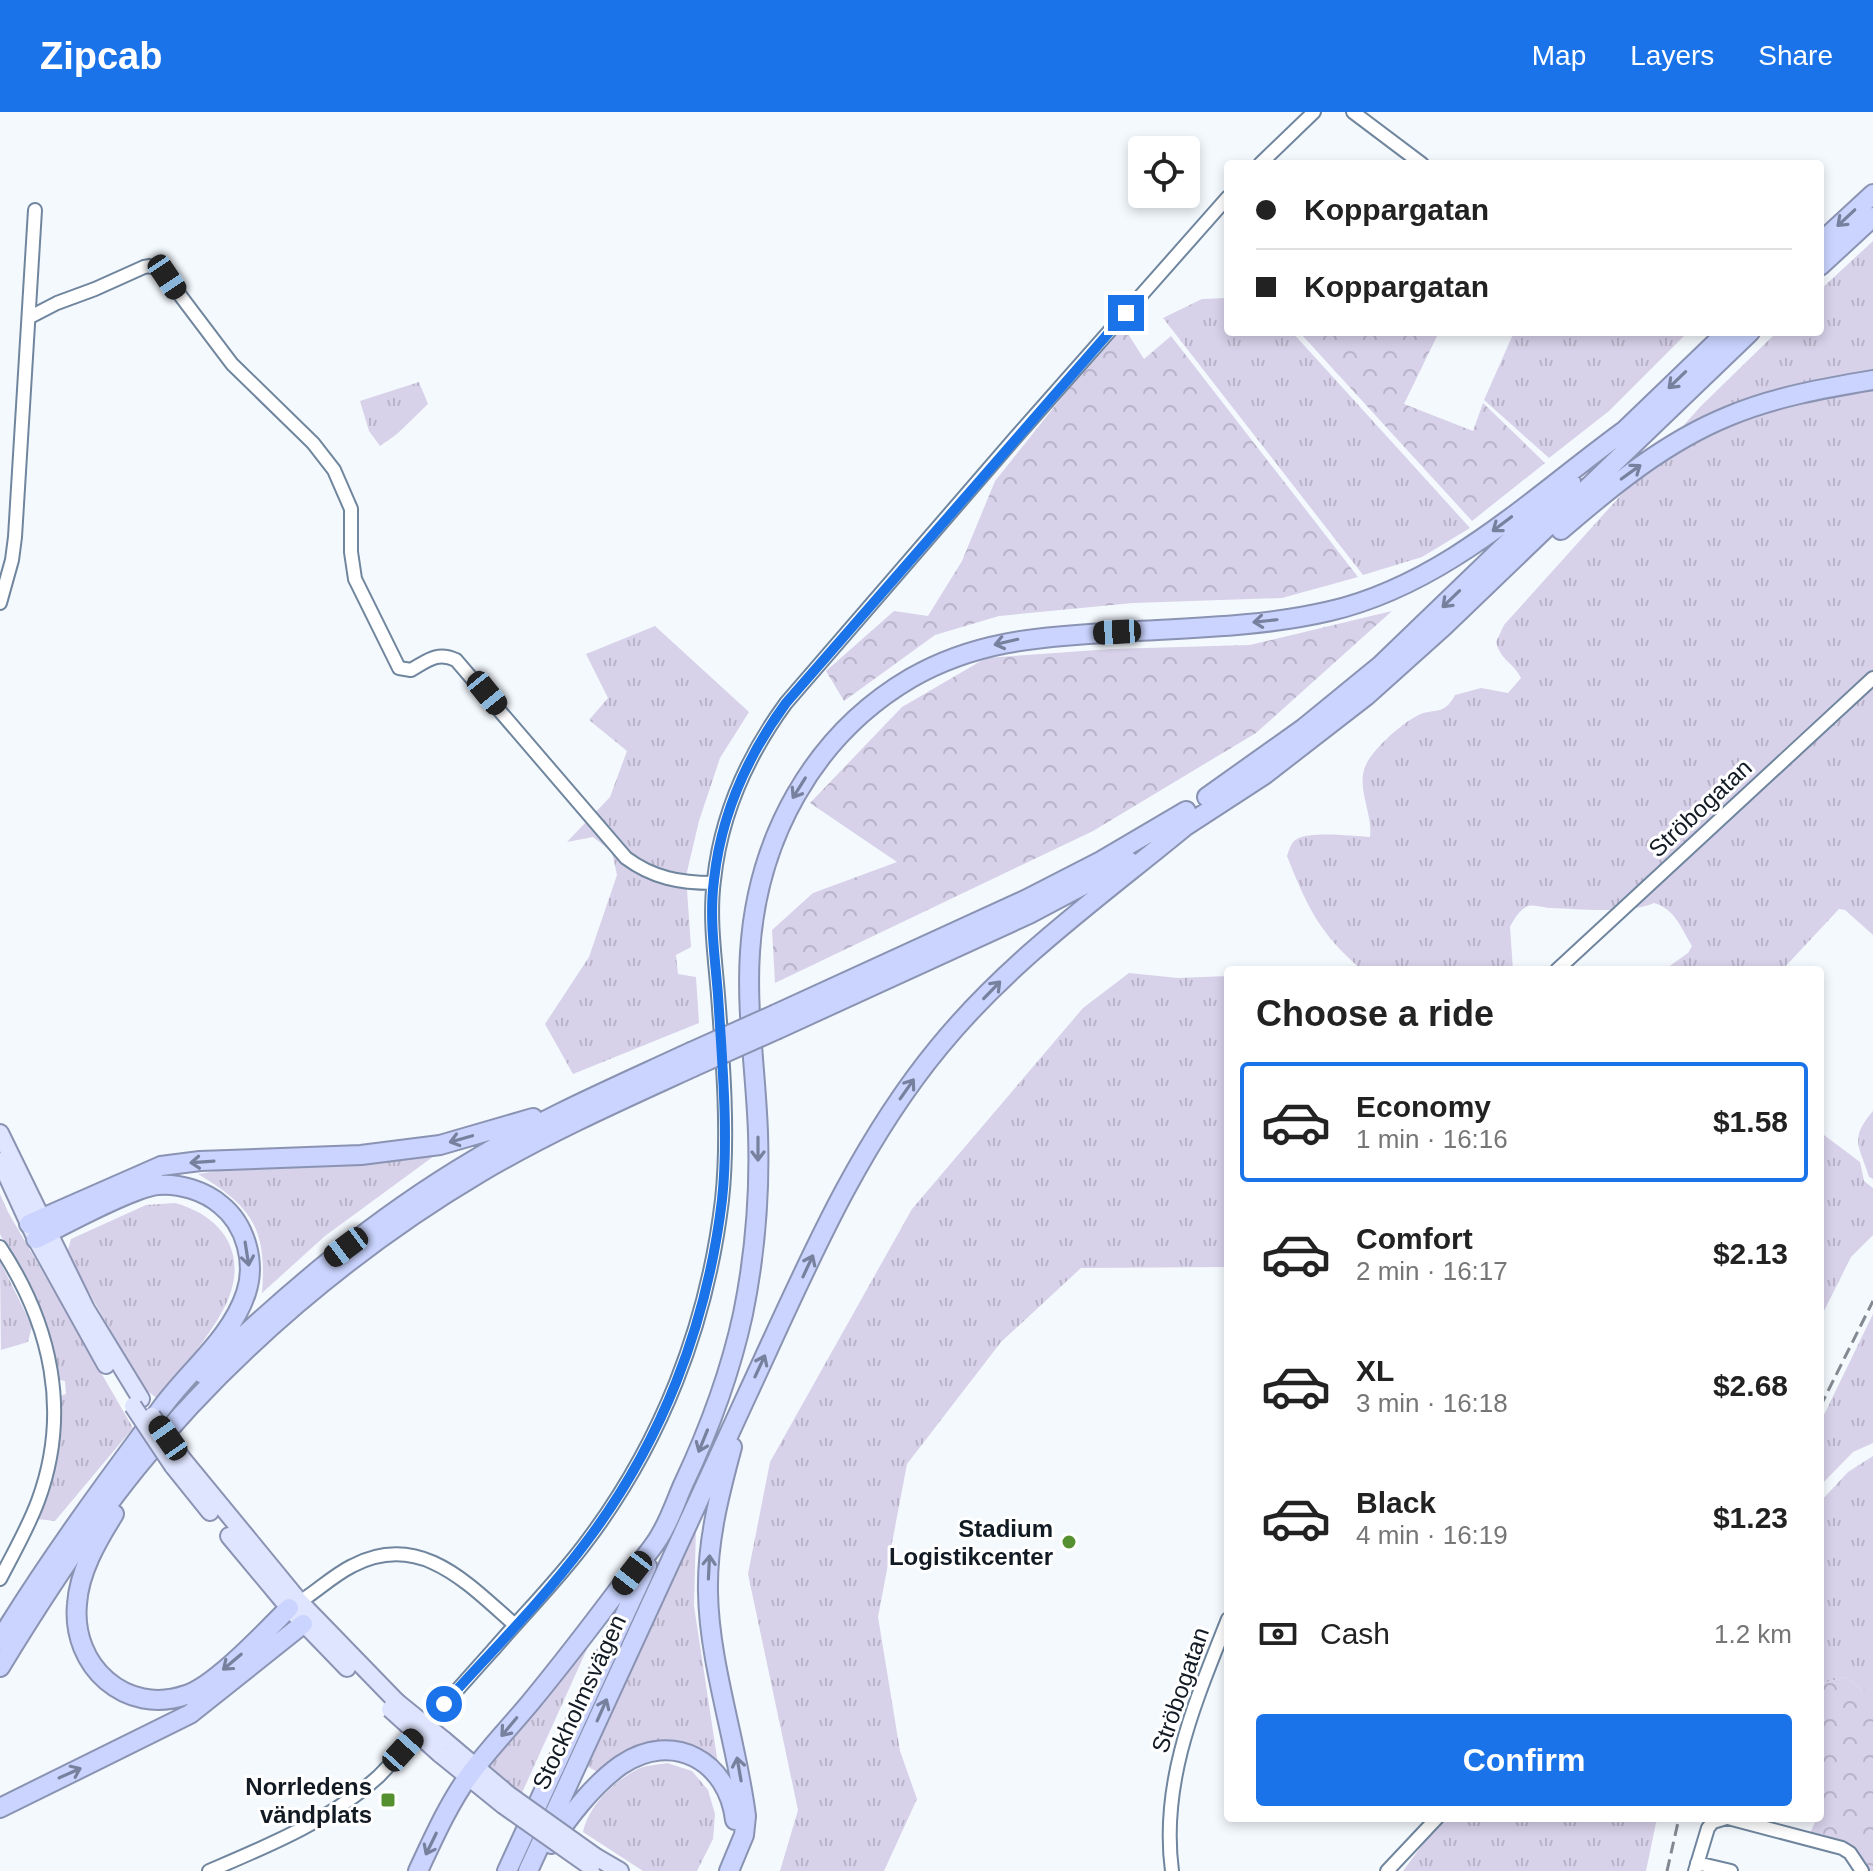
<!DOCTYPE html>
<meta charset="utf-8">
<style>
body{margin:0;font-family:Arial,sans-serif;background:#f2f2f2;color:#222;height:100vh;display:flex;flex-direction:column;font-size:30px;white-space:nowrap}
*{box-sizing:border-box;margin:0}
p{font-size:26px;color:#767676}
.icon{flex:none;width:44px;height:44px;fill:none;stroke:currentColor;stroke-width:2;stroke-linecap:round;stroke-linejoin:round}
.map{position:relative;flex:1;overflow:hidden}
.details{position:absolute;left:1224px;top:854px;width:600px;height:856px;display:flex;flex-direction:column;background:#fff;border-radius:8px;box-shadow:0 4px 12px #0003}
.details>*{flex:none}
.guide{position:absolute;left:1224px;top:48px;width:600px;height:176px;border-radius:8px;box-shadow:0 4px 12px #0003;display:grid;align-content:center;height:176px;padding:0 32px;background:#fff}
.buttons{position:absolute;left:1128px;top:24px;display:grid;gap:16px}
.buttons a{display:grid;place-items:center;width:72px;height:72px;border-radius:8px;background:#fff;box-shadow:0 4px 12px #0003;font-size:40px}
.end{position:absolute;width:36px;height:36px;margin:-18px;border:10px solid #1a73e8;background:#fff;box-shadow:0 0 0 4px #fff}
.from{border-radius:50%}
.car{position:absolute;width:24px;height:48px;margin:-24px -12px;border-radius:10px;box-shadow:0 0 6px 2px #0007;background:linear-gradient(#222 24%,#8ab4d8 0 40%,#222 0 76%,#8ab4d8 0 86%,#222 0)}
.guide b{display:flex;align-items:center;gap:28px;height:76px;font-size:30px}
.guide b+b{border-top:2px solid #e0e0e0}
.guide i{width:20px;height:20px;background:#222}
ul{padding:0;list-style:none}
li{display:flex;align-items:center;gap:24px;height:120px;margin:0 16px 12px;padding:0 16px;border:4px solid transparent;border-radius:8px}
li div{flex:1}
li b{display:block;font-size:30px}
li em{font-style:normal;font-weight:600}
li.on{border-color:#1a73e8}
li>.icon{width:72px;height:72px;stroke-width:1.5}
h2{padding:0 32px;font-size:36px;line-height:96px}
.pay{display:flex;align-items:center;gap:20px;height:88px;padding:0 32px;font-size:30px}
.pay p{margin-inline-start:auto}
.cta{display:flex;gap:16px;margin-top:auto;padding:16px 32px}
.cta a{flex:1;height:92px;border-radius:8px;background:#1a73e8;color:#fff;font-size:32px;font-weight:600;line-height:92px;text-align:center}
header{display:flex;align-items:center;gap:48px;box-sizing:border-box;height:112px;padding:0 40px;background:#1a73e8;color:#fff}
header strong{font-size:38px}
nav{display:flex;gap:44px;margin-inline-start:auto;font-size:28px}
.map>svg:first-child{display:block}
</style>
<header>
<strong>Zipcab</strong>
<nav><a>Map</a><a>Layers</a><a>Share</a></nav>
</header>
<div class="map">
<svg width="1873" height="1759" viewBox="0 0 1873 1759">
<defs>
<pattern id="grass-tufts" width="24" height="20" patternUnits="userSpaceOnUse" patternTransform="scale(2)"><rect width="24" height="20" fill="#d7d1e9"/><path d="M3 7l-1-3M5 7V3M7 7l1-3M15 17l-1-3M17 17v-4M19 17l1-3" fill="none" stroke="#b8b3c8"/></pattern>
<pattern id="forest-crowns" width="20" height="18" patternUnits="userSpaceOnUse" patternTransform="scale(2)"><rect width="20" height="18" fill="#d7d1e9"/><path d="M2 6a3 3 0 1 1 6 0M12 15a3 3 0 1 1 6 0" fill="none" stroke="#b8b3c8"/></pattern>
</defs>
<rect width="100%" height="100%" fill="#f4f9fe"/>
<!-- grass -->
<path fill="url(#grass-tufts)" d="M 1873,129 L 1873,823 L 1845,798 L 1839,797 L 1782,858 L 1664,858 L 1688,841 L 1692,834 C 1681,816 1675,797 1654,791 C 1628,802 1580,797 1551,796 C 1543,796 1533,791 1526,795 C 1519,799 1514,807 1510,815 L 1513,858 L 1362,858 C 1320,822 1307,795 1287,744 C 1289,738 1291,730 1297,727 C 1311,719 1353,724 1370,725 C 1373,704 1358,679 1364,658 C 1368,641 1400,613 1415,605 C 1433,594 1443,606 1455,583 L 1481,576 L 1508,581 L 1521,566 C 1514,551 1501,549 1496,530 L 1504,513 L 1701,294 L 1777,220 L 1820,220 L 1820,178 Z
M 1228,186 L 1228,220 L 1292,220 L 1470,416 L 1422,445 L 1363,463 L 1163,206 L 1202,187 Z
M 1514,220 L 1688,220 L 1609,299 L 1549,346 L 1484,288 Z
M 419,270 L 428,292 L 397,322 L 380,334 L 369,319 L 360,289 Z
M 655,514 L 749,600 L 720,646 L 699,709 L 686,764 L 691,835 L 676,843 L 678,862 L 696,865 L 699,911 L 573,962 L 545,912 L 589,845 L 617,763 L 612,740 L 593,725 L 567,730 L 610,685 L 627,639 L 589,608 L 608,586 L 586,542 Z
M 1129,861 L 1178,866 L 1228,864 L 1228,1155 L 1081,1156 L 1001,1230 L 907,1352 L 878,1505 L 900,1639 L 917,1687 L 884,1759 L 780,1759 L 798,1698 L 748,1462 L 770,1350 L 912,1097 L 1083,896 Z
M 1873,999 L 1873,1067 L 1869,1065 C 1859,1033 1849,1027 1873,999 Z
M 1820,1020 L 1860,1050 L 1864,1069 L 1873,1076 L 1873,1123 L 1851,1145 L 1820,1207 Z
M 434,1044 L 325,1124 L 262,1181 C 267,1118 253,1095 198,1062 L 223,1058 Z
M 0,1082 L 8,1100 L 133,1316 L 55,1409 L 37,1407 L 60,1320 L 57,1285 L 66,1282 L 65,1269 L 55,1267 L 47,1216 L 0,1122 Z
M 175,1091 C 226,1105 250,1146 224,1196 C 208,1227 180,1259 158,1287 L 142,1275 L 67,1141 L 71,1127 L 146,1093 Z
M 0,1149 L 32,1214 L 28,1230 L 1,1238 Z
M 1873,1202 L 1873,1331 L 1853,1340 L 1820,1374 L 1820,1311 Z
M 1873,1344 L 1873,1579 L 1871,1580 L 1861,1577 L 1846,1565 L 1820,1572 L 1820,1390 L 1848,1360 Z
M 696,1414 L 694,1494 L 718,1652 L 664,1630 L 635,1635 L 598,1660 L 584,1653 Z
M 592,1526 L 521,1683 L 489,1656 Z
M 667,1651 L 692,1659 L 708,1678 L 715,1702 L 713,1727 L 697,1759 L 643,1759 L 583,1720 C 589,1694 612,1671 636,1658 C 645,1653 657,1653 667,1651 Z
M 1442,1706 L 1657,1706 L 1646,1759 L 1403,1759 Z"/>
<!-- forest -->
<path fill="url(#forest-crowns)" d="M 1121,211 L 1144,247 L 1171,224 L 1358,465 L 1282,486 L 1133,491 L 999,504 L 935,523 L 844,589 L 826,559 L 894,499 L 928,504 L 962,449 L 995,369 Z
M 1305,220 L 1439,220 L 1404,292 L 1473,319 L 1483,291 L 1545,351 L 1472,409 L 1302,223 Z
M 1392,499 L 1256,621 L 1093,719 L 775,871 L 772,818 L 813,781 L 897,750 L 810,691 L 902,595 L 986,546 L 1111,537 L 1250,533 Z
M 1846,1565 L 1861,1577 L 1873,1579 L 1873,1759 L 1867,1759 L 1810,1721 L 1817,1706 L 1820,1706 L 1822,1681 L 1820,1572 Z"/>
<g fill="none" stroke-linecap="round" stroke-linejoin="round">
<defs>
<path id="minor" d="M 1353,0 L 1422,52
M 1260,52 L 1314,0
M 30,205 L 57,191 L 95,177 L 144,155 L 150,154 L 161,158 L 232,252 L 313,331 L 334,358 L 351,397 L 351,440 L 355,467 L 399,556 L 411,558 C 427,549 437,539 456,548 L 626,746 C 653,766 680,771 713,771
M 0,491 L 12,448 L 15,425 L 35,98
M 1557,858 L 1873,566
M 0,1135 C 51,1212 71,1300 38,1389 C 28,1416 13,1442 0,1467
M 295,1493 C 315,1481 332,1464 352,1454 C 420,1418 468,1472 515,1513
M 1728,1706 L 1842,1736 L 1850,1741 L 1862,1759
M 1697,1751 L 1731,1759
M 209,1759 C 270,1733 329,1709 379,1664 C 418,1623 455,1580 493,1538 C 523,1503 556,1470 584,1433 C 661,1332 707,1214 722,1088 C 729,1024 723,948 718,883 C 715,845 709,806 714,768 C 721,702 748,643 786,591 L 1015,326 L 1228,85
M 1172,1759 C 1160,1669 1196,1588 1228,1507
M 1387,1759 L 1437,1706
M 1695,1759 L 1708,1716 L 1713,1710 L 1726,1706"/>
<path id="major" d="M 0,1021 L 86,1197 L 141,1287
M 0,1049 L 36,1127 L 106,1253
M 181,1345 L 300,1490 L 397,1590
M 173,1354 L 210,1400
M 229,1424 L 289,1496 L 347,1556
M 444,1628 L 509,1683
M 440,1642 L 503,1693
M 596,1745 L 620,1759"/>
<path id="highway" d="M 1820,131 L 1873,82
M 1820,154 L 1873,105
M 1621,322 L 1727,220
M 1561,418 C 1612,374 1665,330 1729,304 C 1774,285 1825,276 1873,268
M 1207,685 L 1304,616 L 1381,553 L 1571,370
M 1178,719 L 1264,663 L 1366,584 L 1444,514 L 1750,220
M 776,902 L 1027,787 L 1101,749 L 1186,699
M 778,917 L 1029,802 L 1129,749
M 29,1112 L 161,1054 L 200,1049 L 361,1043 L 440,1033 L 533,1006
M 203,1262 C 286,1182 374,1107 474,1048 C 543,1006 618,974 691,940
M 114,1402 C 97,1429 79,1460 77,1492 C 71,1554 126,1604 186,1583 C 215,1574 266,1519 289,1496
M 0,1528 C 49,1448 104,1373 160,1298 C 187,1260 231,1227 246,1181 C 256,1151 246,1113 221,1093 C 205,1079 179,1071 158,1073 C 133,1075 62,1114 36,1127
M 0,1555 C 42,1486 86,1418 137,1355 C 230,1240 354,1135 481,1060 C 549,1020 621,988 693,955
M 0,1696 L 190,1602 L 303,1512
M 551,1732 C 568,1705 594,1672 621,1653 C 673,1618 728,1649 735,1708
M 418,1759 C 433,1727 448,1693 468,1665 C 487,1639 510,1615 530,1591 C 562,1552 592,1513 622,1473 C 635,1456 651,1440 661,1422 C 670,1407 676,1389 683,1373 C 709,1318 730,1262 743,1202 C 755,1143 760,1082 758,1021 C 756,961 746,900 750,840 C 757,728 812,624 911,566 C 974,530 1036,525 1106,521 C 1180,516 1258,516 1330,499 C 1446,472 1534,384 1628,316
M 507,1759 L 647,1454
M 528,1759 C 601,1600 674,1441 747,1283 C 803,1163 854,1038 939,935 C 1010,848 1102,783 1188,712
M 729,1759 L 744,1723 L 746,1704 C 737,1631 709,1552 708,1480 C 707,1430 719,1383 732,1335"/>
</defs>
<!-- minor casing -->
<use href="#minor" stroke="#70869e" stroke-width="16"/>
<!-- major casing -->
<use href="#major" stroke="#8a93b2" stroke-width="20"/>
<!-- highway casing -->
<use href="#highway" stroke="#8a93b2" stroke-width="22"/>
<!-- minor -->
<use href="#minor" stroke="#fff" stroke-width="12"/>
<!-- major -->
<use href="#major" stroke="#dfe5fe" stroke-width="16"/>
<!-- highway -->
<use href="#highway" stroke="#cad4fe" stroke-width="18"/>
<!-- rail -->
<path stroke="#838991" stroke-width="3" stroke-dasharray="12 6" stroke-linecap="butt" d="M 1820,1295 L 1873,1189
M 1667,1759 L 1679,1706"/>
<defs>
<path id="major-bridge" d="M 133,1294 L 173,1354
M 152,1304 L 181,1345
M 397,1590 L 444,1628
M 390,1597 L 440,1642
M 509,1683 L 596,1745
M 503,1693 L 591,1755"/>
<path id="highway-bridge" d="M 691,940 L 776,902
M 693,955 L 778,917"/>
</defs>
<!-- major-bridge casing -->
<use href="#major-bridge" stroke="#8a93b2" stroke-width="20" stroke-linecap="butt"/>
<!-- highway-bridge casing -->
<use href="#highway-bridge" stroke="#8a93b2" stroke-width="22" stroke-linecap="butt"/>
<!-- major-bridge -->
<use href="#major-bridge" stroke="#dfe5fe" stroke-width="16"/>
<!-- highway-bridge -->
<use href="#highway-bridge" stroke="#cad4fe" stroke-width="18"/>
</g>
<!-- one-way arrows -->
<defs><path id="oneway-shaft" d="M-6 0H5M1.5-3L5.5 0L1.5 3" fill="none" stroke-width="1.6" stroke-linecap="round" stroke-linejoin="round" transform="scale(2)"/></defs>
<g stroke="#77809c">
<use href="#oneway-shaft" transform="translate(1846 106) rotate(137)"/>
<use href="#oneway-shaft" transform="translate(1677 268) rotate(136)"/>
<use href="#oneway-shaft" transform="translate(1631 360) rotate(-36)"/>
<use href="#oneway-shaft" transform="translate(1502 412) rotate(143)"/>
<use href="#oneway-shaft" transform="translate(1451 487) rotate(136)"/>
<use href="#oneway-shaft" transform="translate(1265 509) rotate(174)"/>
<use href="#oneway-shaft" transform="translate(1006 530) rotate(167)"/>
<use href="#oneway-shaft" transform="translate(799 676) rotate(122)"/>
<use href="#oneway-shaft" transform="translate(992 878) rotate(-46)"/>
<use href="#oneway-shaft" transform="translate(907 977) rotate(-55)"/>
<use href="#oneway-shaft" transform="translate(461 1027) rotate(164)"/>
<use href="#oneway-shaft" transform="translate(758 1037) rotate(90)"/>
<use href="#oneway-shaft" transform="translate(202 1050) rotate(176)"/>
<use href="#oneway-shaft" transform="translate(247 1142) rotate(81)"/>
<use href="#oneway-shaft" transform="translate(808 1154) rotate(-65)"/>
<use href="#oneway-shaft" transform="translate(760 1254) rotate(-65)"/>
<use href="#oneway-shaft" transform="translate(703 1329) rotate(112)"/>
<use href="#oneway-shaft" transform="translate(709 1455) rotate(-87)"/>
<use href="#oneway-shaft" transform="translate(232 1550) rotate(140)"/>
<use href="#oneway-shaft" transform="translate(602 1598) rotate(-66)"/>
<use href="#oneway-shaft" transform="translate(509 1615) rotate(130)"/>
<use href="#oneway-shaft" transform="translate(739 1657) rotate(-100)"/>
<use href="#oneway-shaft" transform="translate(70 1661) rotate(-24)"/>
<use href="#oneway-shaft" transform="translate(431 1732) rotate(116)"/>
</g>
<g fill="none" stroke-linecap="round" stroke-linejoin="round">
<!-- route -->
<path stroke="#1a73e8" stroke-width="10" d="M 444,1592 C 491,1540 542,1489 584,1433 C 661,1332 707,1214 722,1088 C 729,1024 722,948 718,883 C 715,845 709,806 714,768 C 721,702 748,643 786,591 L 1126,201"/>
</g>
<!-- markers -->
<g fill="#559130" stroke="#fff" stroke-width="3">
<circle cx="1069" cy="1430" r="8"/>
<rect x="380" y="1680" width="16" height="16" rx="4"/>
</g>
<g text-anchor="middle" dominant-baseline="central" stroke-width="6" stroke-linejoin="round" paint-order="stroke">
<!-- street labels -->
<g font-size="24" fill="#121a24" stroke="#fff">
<text transform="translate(1700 696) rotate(-43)">Ströbogatan</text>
<text transform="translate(1180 1578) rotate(-71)">Ströbogatan</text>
<text transform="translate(579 1590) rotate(-65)">Stockholmsvägen</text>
</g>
<!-- poi labels -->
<g font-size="24" font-weight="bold" fill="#121a24" stroke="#fff" text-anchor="end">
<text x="1053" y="1416">Stadium<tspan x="1053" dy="28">Logistikcenter</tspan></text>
<text x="372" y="1674">Norrledens<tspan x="372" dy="28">vändplats</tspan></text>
</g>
</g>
</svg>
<div class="buttons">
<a><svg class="icon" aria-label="locate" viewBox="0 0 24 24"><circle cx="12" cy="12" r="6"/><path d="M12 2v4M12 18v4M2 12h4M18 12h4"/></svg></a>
</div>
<i class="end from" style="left:444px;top:1592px"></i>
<i class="end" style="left:1126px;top:201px"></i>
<i class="car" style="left:167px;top:165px;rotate:146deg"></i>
<i class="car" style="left:1117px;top:520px;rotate:267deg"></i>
<i class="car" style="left:487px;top:581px;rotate:141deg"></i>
<i class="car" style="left:346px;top:1135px;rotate:233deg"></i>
<i class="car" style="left:168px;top:1326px;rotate:325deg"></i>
<i class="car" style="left:632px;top:1461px;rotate:218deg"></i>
<i class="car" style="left:403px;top:1638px;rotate:42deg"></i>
<div class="guide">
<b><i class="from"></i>Koppargatan</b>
<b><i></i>Koppargatan</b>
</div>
<section class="details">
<h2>Choose a ride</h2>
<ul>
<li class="on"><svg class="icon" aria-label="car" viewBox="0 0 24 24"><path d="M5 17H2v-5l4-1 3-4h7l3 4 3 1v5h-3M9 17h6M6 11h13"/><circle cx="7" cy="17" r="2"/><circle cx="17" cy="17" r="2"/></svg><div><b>Economy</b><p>1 min · 16:16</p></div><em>$1.58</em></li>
<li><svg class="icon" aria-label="car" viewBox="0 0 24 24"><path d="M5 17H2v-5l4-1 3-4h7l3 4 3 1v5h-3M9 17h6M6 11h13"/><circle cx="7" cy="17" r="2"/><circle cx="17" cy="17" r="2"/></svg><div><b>Comfort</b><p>2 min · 16:17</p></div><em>$2.13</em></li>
<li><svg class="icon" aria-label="car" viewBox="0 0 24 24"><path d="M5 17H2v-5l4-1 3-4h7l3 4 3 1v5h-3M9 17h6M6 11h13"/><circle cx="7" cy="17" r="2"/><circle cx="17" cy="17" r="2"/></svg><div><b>XL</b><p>3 min · 16:18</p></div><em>$2.68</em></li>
<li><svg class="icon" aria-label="car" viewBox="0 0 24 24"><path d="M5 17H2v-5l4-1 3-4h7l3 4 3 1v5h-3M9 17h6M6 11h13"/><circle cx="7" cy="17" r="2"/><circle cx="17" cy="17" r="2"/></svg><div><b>Black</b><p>4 min · 16:19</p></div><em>$1.23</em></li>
</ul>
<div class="pay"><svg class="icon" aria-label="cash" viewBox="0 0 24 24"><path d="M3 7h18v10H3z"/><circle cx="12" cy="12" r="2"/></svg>Cash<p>1.2 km</p></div>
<div class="cta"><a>Confirm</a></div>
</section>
</div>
